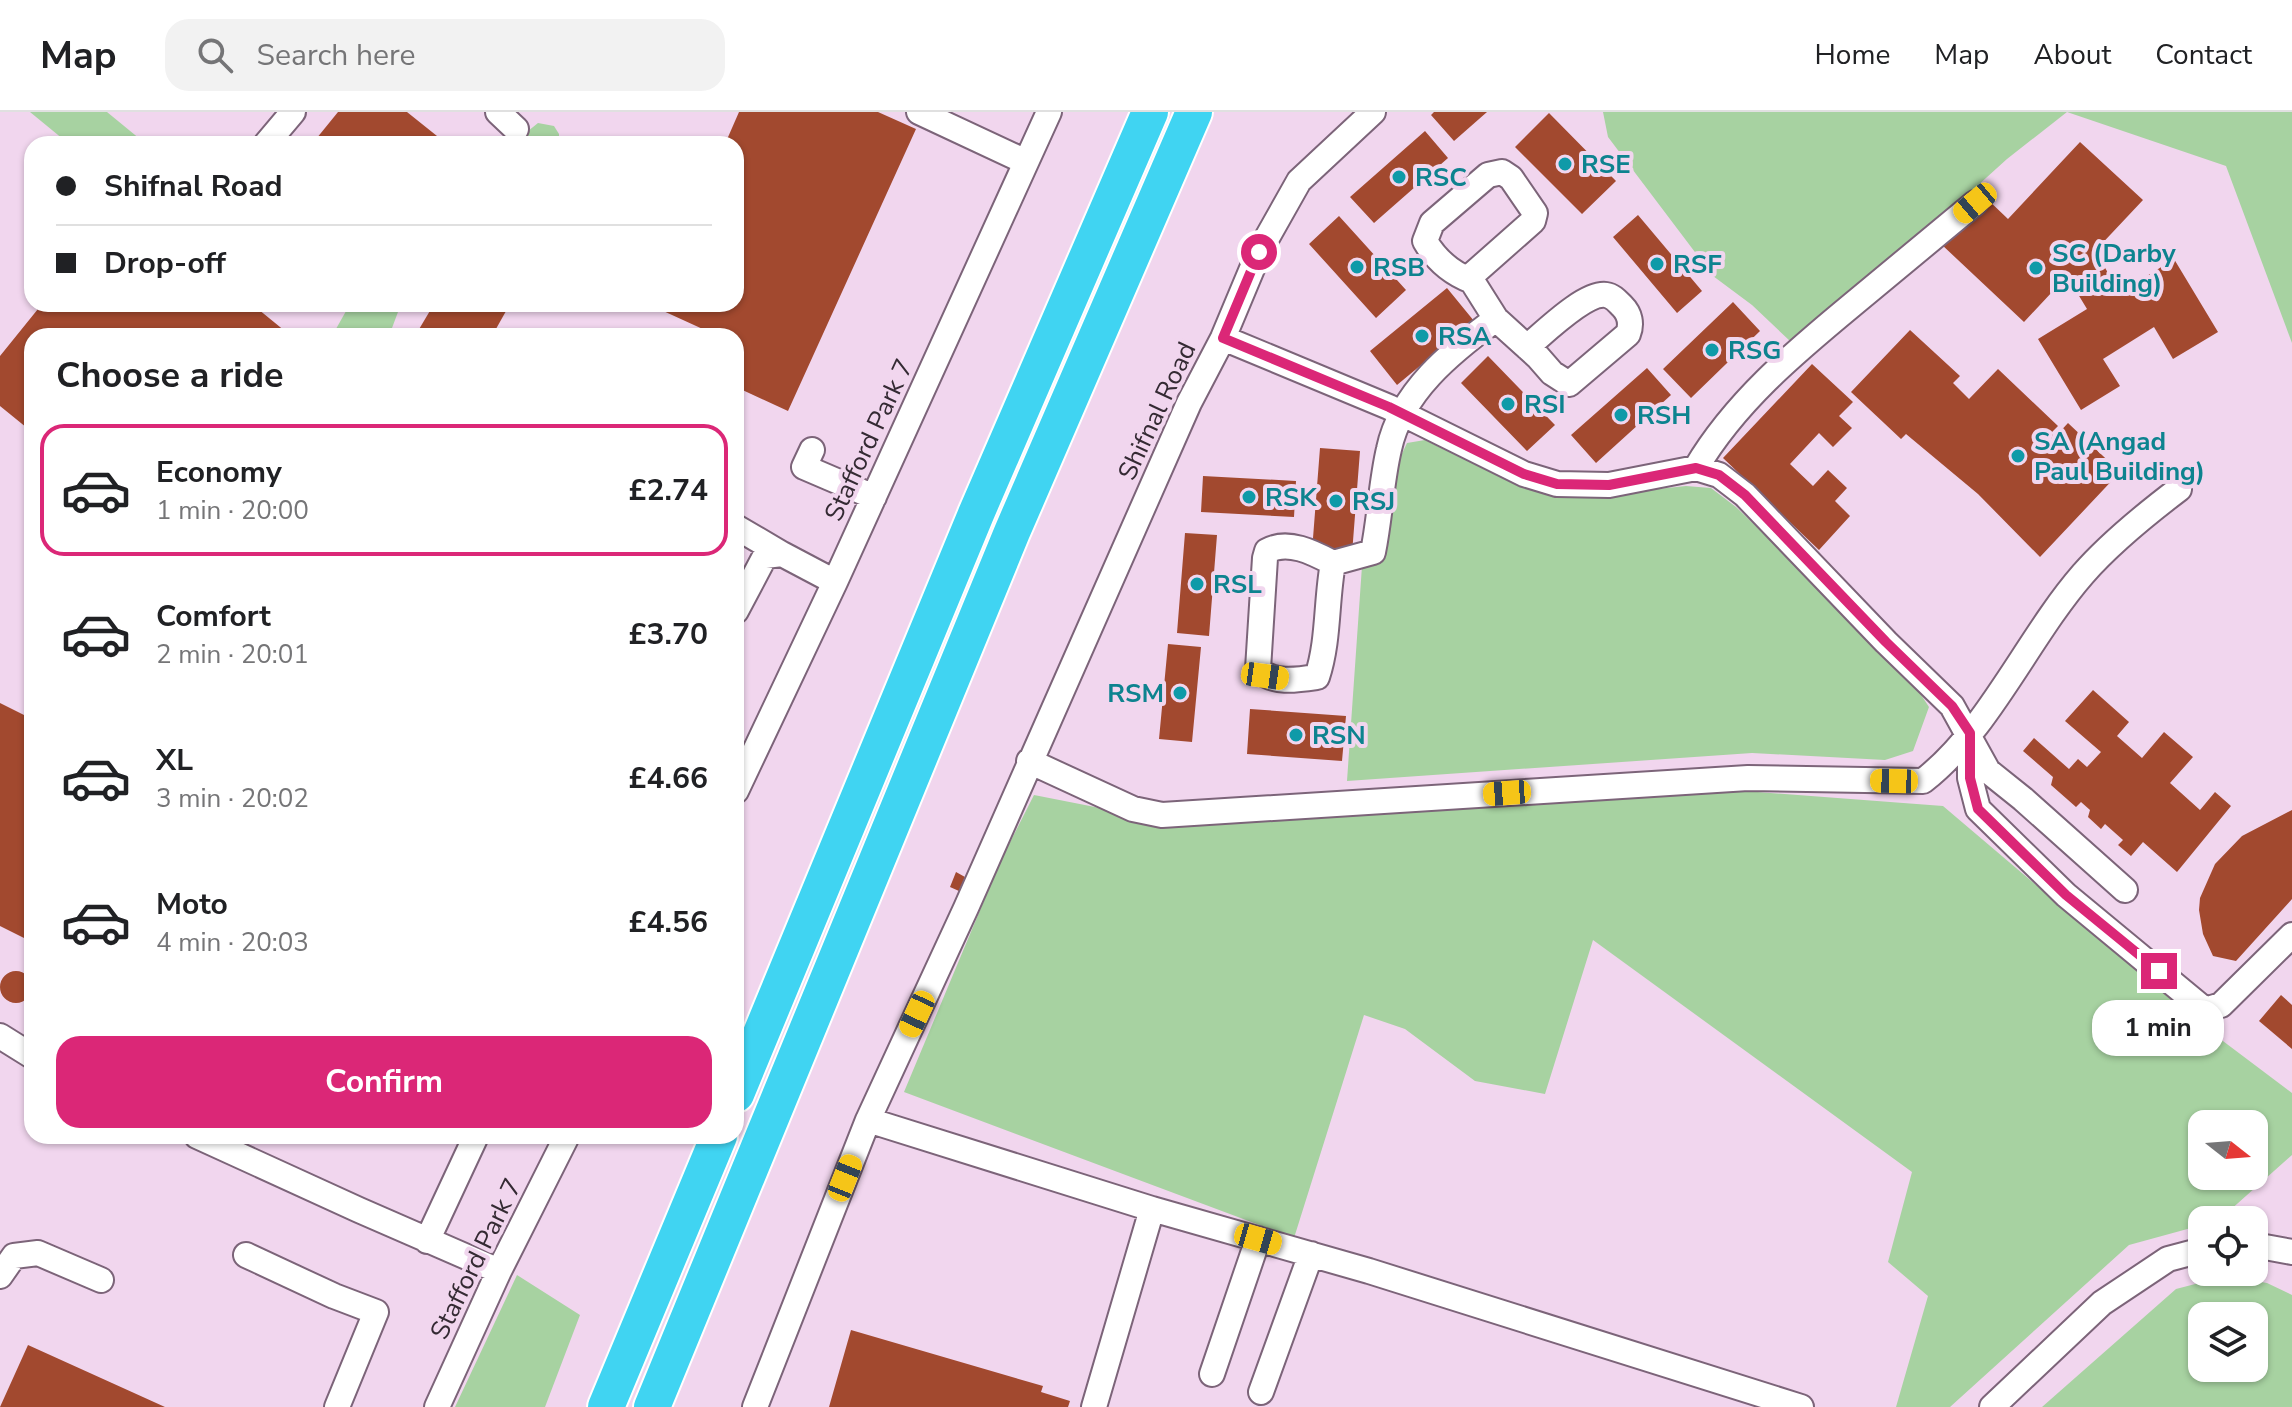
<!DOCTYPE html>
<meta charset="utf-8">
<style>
body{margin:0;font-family:"Nunito Sans",sans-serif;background:#f2f2f2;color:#202124;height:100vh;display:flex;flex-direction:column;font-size:30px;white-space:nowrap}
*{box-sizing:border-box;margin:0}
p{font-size:26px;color:#757577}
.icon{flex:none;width:44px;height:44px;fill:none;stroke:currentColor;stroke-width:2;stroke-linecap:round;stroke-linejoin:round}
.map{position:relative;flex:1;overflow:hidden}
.details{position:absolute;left:24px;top:216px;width:720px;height:816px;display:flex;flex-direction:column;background:#fff;border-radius:24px;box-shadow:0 2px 6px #0004}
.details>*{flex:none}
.banner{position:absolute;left:24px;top:24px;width:720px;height:176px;border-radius:24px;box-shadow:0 2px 6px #0004;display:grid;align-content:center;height:176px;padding:0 32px;background:#fff}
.needle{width:52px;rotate:107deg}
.controls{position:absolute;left:2188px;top:998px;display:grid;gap:16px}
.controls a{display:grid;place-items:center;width:80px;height:80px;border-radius:16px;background:#fff;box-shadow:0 2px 6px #0004;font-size:40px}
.end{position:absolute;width:36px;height:36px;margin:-18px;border:10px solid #db2777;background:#fff;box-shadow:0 0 0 4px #fff}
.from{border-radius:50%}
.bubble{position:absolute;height:56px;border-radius:24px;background:#fff;box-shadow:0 2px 6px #0004;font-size:26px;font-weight:700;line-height:56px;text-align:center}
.car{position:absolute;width:24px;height:48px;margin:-24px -12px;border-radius:10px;box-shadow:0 0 6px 2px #0007;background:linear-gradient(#f5c518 24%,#345 0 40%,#f5c518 0 76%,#345 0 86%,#f5c518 0)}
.banner b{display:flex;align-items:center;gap:28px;height:76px;font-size:30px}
.banner b+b{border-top:2px solid #e0e0e0}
.banner i{width:20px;height:20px;background:#202124}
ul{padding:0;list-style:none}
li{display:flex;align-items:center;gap:24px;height:132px;margin:0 16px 12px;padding:0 16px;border:4px solid transparent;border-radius:24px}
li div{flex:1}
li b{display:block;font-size:30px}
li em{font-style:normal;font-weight:700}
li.active{border-color:#db2777}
li>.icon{width:72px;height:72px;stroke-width:1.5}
h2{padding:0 32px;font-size:36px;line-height:96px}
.primary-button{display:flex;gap:16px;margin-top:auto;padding:16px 32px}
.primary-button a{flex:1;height:92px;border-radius:24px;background:#db2777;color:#fff;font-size:32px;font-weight:700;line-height:92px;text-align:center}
header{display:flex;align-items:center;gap:48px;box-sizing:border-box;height:112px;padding:0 40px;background:#fff;border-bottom:2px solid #e0e0e0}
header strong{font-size:38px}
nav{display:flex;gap:44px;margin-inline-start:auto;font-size:28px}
.search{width:560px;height:72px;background:#f2f2f2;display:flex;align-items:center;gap:20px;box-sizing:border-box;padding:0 28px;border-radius:24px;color:#757577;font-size:30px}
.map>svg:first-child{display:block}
</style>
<header>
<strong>Map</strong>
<div class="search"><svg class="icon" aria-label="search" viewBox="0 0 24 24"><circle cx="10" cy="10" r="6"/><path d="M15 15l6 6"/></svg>Search here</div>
<nav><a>Home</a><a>Map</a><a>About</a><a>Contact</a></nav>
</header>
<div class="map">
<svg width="2292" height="1295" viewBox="0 0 2292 1295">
<rect width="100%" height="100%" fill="#f1d6ee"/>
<!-- green -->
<path fill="#a7d2a1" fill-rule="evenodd" d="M 30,0 L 107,0 L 146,32 L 69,32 Z
M 1603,0 L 2292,0 L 2292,231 L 2226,54 L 2067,0 L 2007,47 L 1955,94 L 1791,230 L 1752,193 L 1713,164 L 1608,25 Z
M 538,11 L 554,14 L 559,22 L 559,32 L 512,32 Z
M 350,192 L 401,192 L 389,224 L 332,224 Z
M 1425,328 L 1484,357 L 1553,384 L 1601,383 L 1686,374 L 1711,376 L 1736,395 L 1904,557 L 1929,595 L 1913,639 L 1885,648 L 1752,641 L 1347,669 L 1362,454 L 1376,453 L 1388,425 L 1399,348 L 1407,331 Z
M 1745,679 L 1943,694 L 2195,908 L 2292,981 L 2292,1043 L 2219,1108 L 2202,1108 L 2202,1113 L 2129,1133 L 1950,1295 L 1896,1295 L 1928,1184 L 1888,1150 L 1912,1060 L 1593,828 L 1545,982 L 1475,969 L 1405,917 L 1364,903 L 1294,1126 L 904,980 L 1001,748 L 1034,683 L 1161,708 ZM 2202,1012 L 2254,1012 L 2254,1064 L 2202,1064 Z
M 517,1163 L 580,1203 L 545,1295 L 455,1295 Z
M 2226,1164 L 2267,1171 L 2292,1183 L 2292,1295 L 2042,1295 L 2176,1177 ZM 2202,1204 L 2254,1204 L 2254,1256 L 2202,1256 Z"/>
<!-- building -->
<path fill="#a2492f" d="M 338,0 L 407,0 L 447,32 L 312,32 Z
M 739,0 L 878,0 L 916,17 L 788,299 L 736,275 L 736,248 L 742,235 L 736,232 L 736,224 L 718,224 L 648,192 L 736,192 L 736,32 L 725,32 Z
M 1434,0 L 1487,0 L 1454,29 L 1431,3 Z
M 1549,1 L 1616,69 L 1582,102 L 1515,35 Z
M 1425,19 L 1448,46 L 1374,111 L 1350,85 Z
M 2080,30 L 2143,88 L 2095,139 L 2120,181 L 2174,147 L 2218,220 L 2173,247 L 2154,215 L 2103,247 L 2120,274 L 2081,298 L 2038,227 L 2087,197 L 2067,164 L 2024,210 L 1941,132 L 1985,85 L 2008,107 Z
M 1638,103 L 1702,179 L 1677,201 L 1613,125 Z
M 1339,104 L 1406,178 L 1376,206 L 1309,132 Z
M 1447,176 L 1474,209 L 1397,273 L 1370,239 Z
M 1733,190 L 1760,219 L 1691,286 L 1663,257 Z
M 42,192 L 252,192 L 291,224 L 32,224 L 32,320 L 0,294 L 0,244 Z
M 434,192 L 510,192 L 492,224 L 415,224 Z
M 1910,218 L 1960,264 L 1953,271 L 1969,287 L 1998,257 L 2058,314 L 2051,321 L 2055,325 L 2068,311 L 2120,360 L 2040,445 L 1978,382 L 1906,322 L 1901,327 L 1851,280 Z
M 1488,244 L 1555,313 L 1527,339 L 1461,271 Z
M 1812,252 L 1853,290 L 1839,304 L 1852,316 L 1833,335 L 1819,321 L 1790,352 L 1813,374 L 1828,358 L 1847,376 L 1835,389 L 1850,404 L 1819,438 L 1723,346 Z
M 1647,256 L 1671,283 L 1596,351 L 1571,323 Z
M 1320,336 L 1360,339 L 1352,442 L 1312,439 Z
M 1203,364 L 1296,369 L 1294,405 L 1201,400 Z
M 1185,421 L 1217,423 L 1209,524 L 1177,521 Z
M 1168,532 L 1201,535 L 1192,630 L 1159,627 Z
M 2093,578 L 2129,610 L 2117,624 L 2142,646 L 2164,620 L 2193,645 L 2170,671 L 2200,698 L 2215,680 L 2231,694 L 2177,760 L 2143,730 L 2131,744 L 2118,733 L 2123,728 L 2105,712 L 2101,717 L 2088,705 L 2090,698 L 2081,690 L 2076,695 L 2051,673 L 2053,665 L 2023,639 L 2034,626 L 2069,657 L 2078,647 L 2087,655 L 2101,640 L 2065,609 Z
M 0,591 L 32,607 L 32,830 L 0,814 Z
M 1250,597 L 1346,604 L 1342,649 L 1247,642 Z
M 2292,698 L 2292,787 L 2236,849 L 2213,844 L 2203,822 L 2199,798 L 2200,786 L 2215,752 L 2242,724 Z
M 956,760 L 965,765 L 959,779 L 950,775 Z
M0 875a16 16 0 1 1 32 0a16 16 0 1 1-32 0Z
M 2281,883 L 2292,893 L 2292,937 L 2259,909 Z
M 851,1218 L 1043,1274 L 1041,1280 L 1070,1289 L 1068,1295 L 829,1295 Z
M 28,1233 L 165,1295 L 0,1295 Z"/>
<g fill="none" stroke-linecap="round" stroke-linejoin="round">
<defs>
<path id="minor" d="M 498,0 L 516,17
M 919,0 L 1026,50
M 266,32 L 293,0
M 1496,207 L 1538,245 L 1552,261 L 1569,272 L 1628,222 C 1632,212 1630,202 1622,194 C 1617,189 1613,184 1606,183 C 1585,180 1544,221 1527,235
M 1223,226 L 1389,295 L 1524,362 L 1557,372 L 1609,373 L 1696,356 L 1719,363 L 1745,383 L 1886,530 L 1952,594 L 1988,659 L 2023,687 L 2125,778
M 812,338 L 804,355 L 874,385
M 1696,356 C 1735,290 1794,241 1852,193 C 1893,159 1934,125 1975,91
M 736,415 L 782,442
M 1333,451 C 1314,441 1288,427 1267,439 L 1265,446 L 1258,557 C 1272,572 1297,568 1317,565 C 1329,529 1326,489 1333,451 L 1373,440 C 1380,406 1381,371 1389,337 C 1401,280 1451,240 1496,207 L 1472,169 L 1473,162 L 1533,109 L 1535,101 L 1511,66 L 1502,60 L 1488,63 L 1432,111 L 1425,129 C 1436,148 1451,161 1472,169
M 736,499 L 765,444 L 782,442 L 835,470
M 1970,627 L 1970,666 L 1978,697 L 2066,783 L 2205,898 L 2221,893 L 2292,823
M 1029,649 L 1133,697 L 1162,703 L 1748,666 L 1923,669 C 1989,618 2028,525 2083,462 C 2111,430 2146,402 2179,377
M 736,679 L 835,470 L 1049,0
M 0,924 L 32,944
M 868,1008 L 1152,1097 L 1094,1295
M 197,1024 L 359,1098 L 499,1159
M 1152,1097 L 1369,1159 L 1801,1295
M 427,1129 L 476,1024
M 2254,1133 L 2292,1140
M 246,1143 L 334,1184 L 376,1200 L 337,1295
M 0,1164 L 14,1144 L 38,1141 L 101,1168
M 1212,1262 L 1258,1127
M 1261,1280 L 1311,1142
M 437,1295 L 499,1159 L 567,1024
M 755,1295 L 868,1008 L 966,796 L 1189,291 L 1223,226 L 1259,140 L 1299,69 L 1373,0
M 1992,1295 L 2102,1191 L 2168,1147 L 2202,1138"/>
<path id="highway" d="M 736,982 L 976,402 L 1150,0
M 606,1295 L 719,1024
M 652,1295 L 1012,420 L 1194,0"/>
</defs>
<!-- minor casing -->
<use href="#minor" stroke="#7c6479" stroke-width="28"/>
<!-- highway casing -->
<use href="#highway" stroke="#fff" stroke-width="40"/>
<!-- minor -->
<use href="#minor" stroke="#fff" stroke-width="24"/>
<!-- highway -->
<use href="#highway" stroke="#40d4f2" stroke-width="36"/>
</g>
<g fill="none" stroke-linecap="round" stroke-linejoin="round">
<!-- route -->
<path stroke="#db2777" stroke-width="10" d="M 1259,140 L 1223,226 L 1389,295 L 1524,362 L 1557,372 L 1609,373 L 1696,356 L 1719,363 L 1745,383 L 1886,530 L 1952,594 L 1970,621 L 1970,666 L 1978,697 L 2066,783 L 2159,859"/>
</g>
<!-- markers -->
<g fill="#0f9aa8" stroke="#f1d6ee" stroke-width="3">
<circle cx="1565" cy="52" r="8"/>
<circle cx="1399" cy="65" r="8"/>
<circle cx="1657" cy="152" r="8"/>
<circle cx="1357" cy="155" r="8"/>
<circle cx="2036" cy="156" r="8"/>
<circle cx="1422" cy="224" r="8"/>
<circle cx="1712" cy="238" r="8"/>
<circle cx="1508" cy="292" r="8"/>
<circle cx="1621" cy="303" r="8"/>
<circle cx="2018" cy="344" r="8"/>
<circle cx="1249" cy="385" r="8"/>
<circle cx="1336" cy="389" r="8"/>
<circle cx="1197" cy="472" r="8"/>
<circle cx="1180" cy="581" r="8"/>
<circle cx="1296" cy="623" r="8"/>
</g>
<g text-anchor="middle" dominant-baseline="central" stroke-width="8" stroke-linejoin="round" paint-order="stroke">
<!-- culture labels -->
<g font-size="26" font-weight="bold" fill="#0d838f" stroke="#f1d6ee" text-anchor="start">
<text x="1581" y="52">RSE</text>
<text x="1415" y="65">RSC</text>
<text x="2052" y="141">SC (Darby<tspan x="2052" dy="30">Building)</tspan></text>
<text x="1673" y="152">RSF</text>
<text x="1373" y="155">RSB</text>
<text x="1438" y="224">RSA</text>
<text x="1728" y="238">RSG</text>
<text x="1524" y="292">RSI</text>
<text x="1637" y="303">RSH</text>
<text x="2034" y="329">SA (Angad<tspan x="2034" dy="30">Paul Building)</tspan></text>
<text x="1265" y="385">RSK</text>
<text x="1352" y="389">RSJ</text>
<text x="1213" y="472">RSL</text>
<text x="1164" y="581" text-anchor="end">RSM</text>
<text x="1312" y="623">RSN</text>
</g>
<!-- street labels -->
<g font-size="26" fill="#342a33" stroke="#f1d6ee">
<text transform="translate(1157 299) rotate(-65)">Shifnal Road</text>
<text transform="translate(869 328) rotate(-65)">Stafford Park 7</text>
<text transform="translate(476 1147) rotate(-64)">Stafford Park 7</text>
</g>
</g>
</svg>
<div class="controls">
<a><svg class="needle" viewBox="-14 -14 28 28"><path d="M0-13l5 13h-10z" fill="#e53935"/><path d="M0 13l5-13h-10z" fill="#757577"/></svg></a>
<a><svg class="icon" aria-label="locate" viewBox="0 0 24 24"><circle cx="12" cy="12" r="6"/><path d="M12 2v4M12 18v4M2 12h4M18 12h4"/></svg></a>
<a><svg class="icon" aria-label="layers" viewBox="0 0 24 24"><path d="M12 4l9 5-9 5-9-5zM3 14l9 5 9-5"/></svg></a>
</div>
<i class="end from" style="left:1259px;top:140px"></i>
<i class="end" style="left:2159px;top:859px"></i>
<div class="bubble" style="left:2092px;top:888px;width:132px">1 min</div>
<i class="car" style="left:1975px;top:91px;rotate:230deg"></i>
<i class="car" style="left:1265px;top:564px;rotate:98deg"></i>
<i class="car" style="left:1894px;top:669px;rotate:271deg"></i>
<i class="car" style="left:1507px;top:681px;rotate:266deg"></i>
<i class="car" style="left:917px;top:902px;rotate:205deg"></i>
<i class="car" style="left:845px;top:1066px;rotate:22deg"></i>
<i class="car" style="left:1258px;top:1127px;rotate:106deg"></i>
<div class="banner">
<b><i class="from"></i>Shifnal Road</b>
<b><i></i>Drop-off</b>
</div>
<section class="details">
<h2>Choose a ride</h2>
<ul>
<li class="active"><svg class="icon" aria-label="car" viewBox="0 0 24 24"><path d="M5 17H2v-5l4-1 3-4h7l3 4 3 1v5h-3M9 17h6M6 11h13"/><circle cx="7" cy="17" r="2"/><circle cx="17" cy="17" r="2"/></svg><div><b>Economy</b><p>1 min · 20:00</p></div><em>£2.74</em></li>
<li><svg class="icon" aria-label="car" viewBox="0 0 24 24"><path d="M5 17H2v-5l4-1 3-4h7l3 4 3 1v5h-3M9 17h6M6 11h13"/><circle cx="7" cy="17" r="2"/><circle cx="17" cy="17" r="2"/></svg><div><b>Comfort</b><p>2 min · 20:01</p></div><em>£3.70</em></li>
<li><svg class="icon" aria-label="car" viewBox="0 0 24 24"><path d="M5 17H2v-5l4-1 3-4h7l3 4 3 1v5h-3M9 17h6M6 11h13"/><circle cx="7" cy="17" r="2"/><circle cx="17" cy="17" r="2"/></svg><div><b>XL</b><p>3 min · 20:02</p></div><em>£4.66</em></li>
<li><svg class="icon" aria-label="car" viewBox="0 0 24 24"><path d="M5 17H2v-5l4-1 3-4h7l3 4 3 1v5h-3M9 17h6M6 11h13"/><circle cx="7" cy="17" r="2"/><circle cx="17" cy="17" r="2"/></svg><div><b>Moto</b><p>4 min · 20:03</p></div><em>£4.56</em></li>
</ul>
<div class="primary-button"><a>Confirm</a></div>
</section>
</div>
